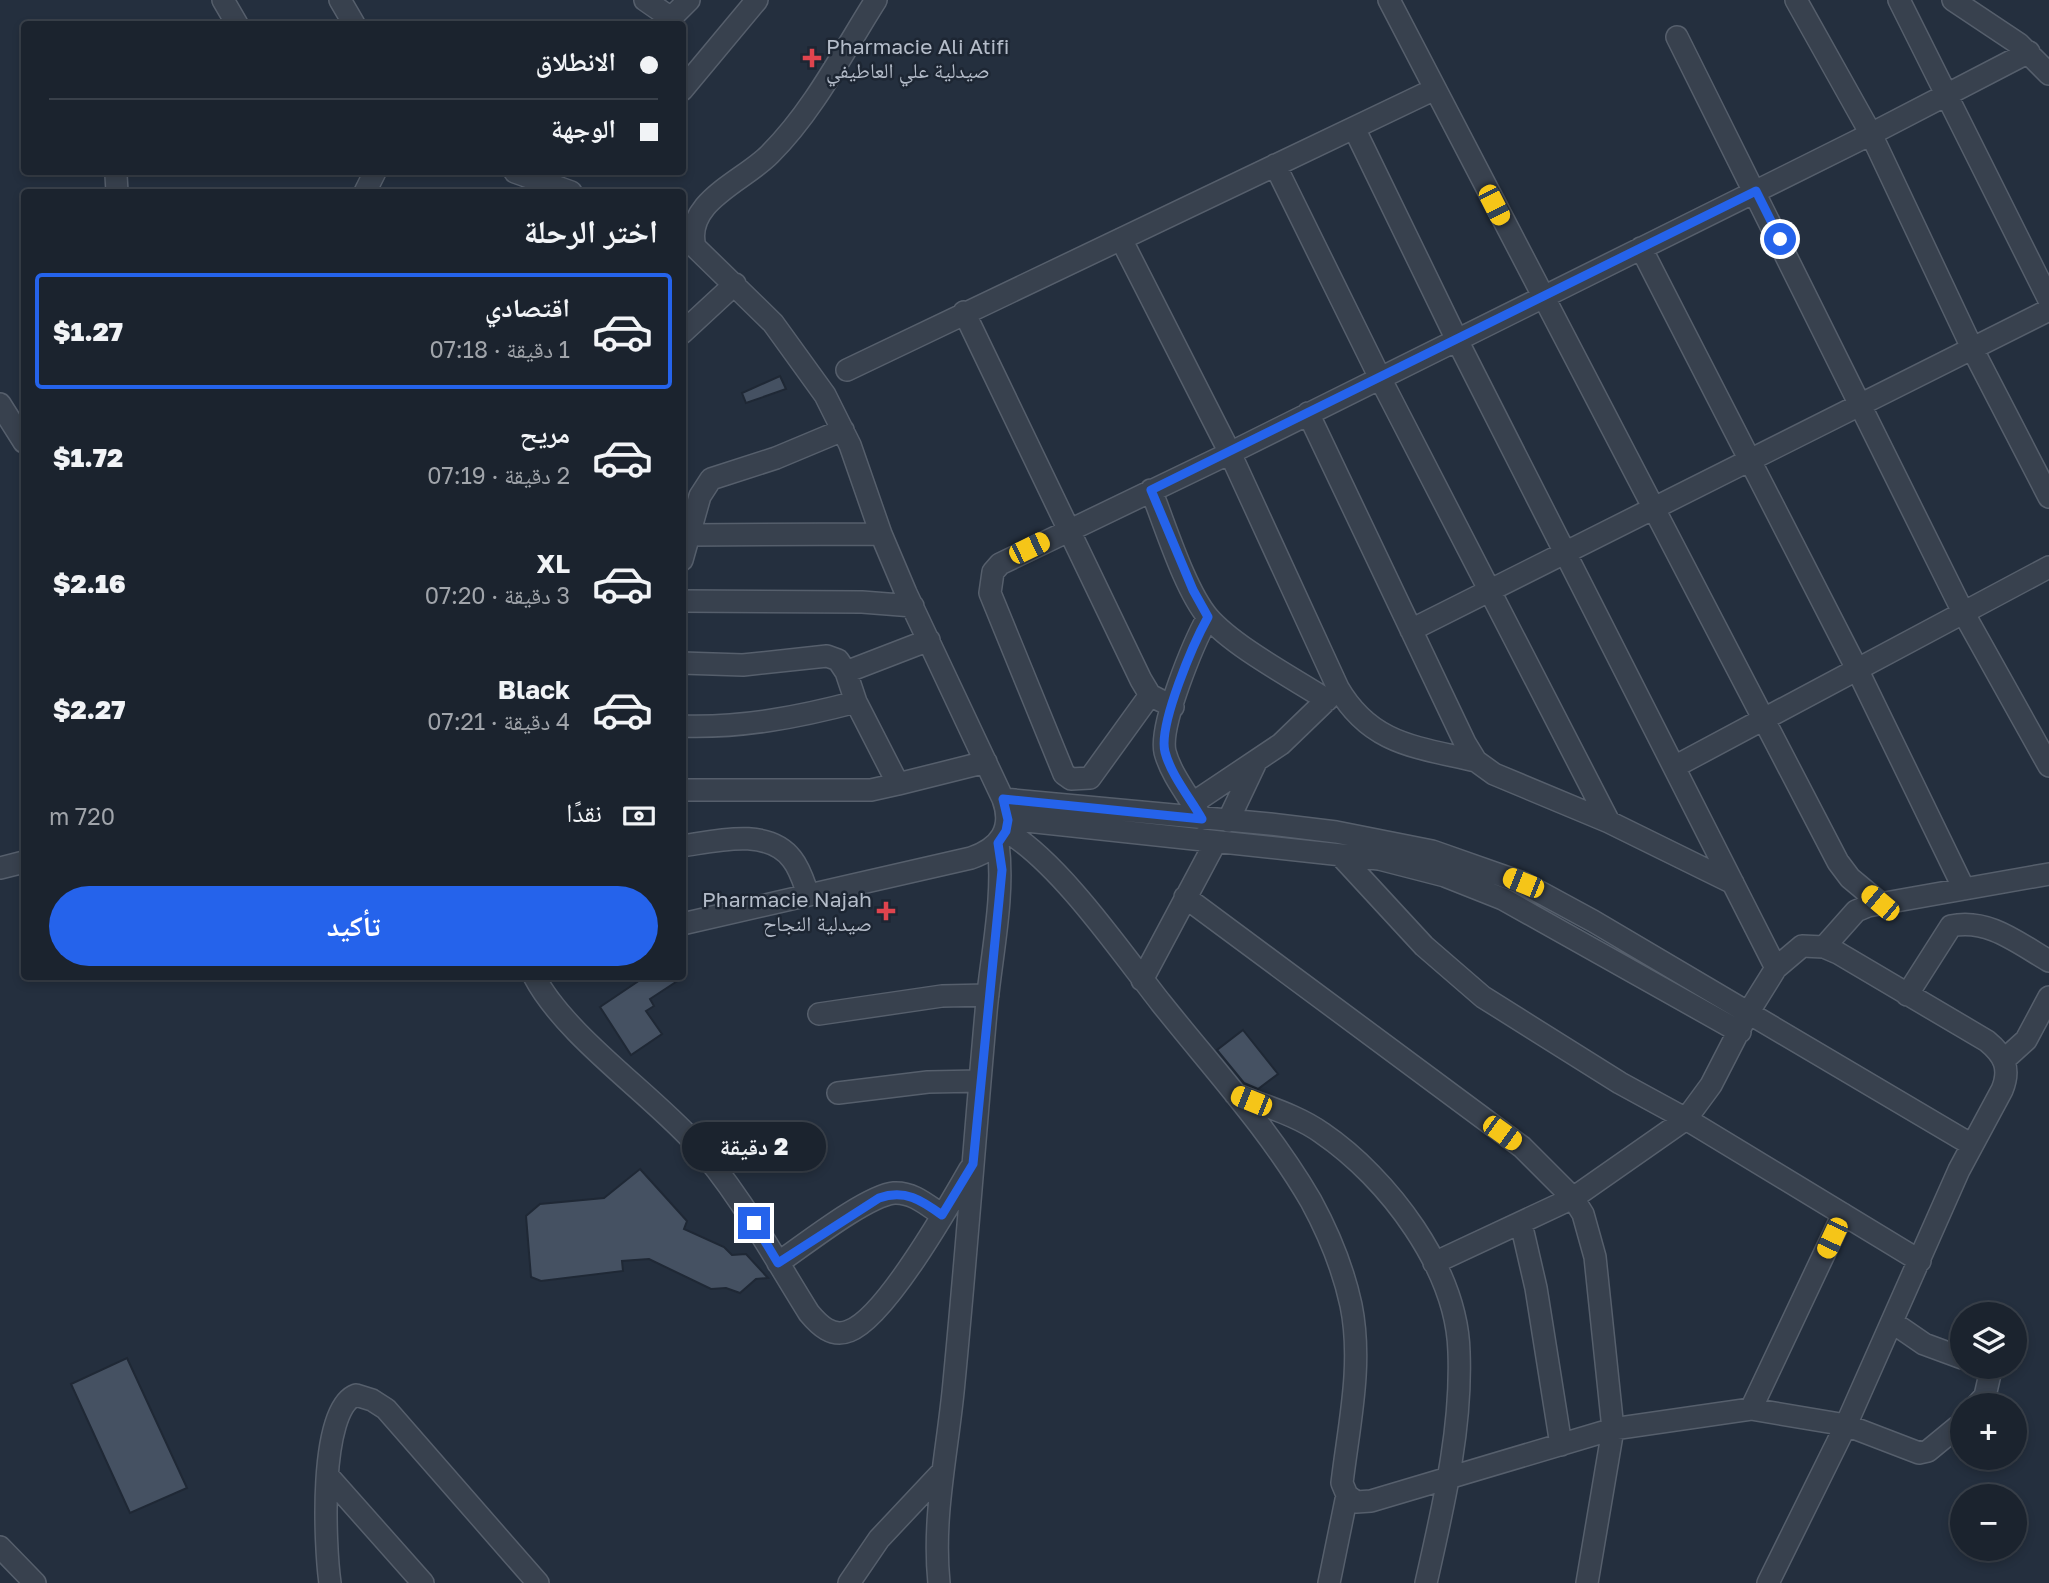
<!DOCTYPE html>
<html lang="ar">
<meta charset="utf-8">
<style>
body{margin:0;font-family:"Golos Text","Noto Naskh Arabic",sans-serif;background:#282f3a;color:#f1f3f6;direction:rtl;height:100vh;display:flex;flex-direction:column;font-size:26px;white-space:nowrap}
*{box-sizing:border-box;margin:0}
p{font-size:23px;color:#a0a4aa}
.icon{flex:none;width:38px;height:38px;fill:none;stroke:currentColor;stroke-width:2;stroke-linecap:round;stroke-linejoin:round}
.map{position:relative;flex:1;overflow:hidden;direction:ltr}
.drawer{position:absolute;left:21px;top:189px;width:665px;height:791px;display:flex;flex-direction:column;background:#1b232e;border-radius:7px;box-shadow:0 4px 10px #0003,0 0 0 2px #39404a;direction:rtl}
.drawer>*{flex:none}
.top-card{position:absolute;left:21px;top:21px;width:665px;height:154px;border-radius:7px;box-shadow:0 4px 10px #0003,0 0 0 2px #39404a;direction:rtl;display:grid;align-content:center;height:154px;padding:0 28px;background:#1b232e}
.controls{position:absolute;left:1950px;top:1302px;display:grid;gap:14px}
.controls a{display:grid;place-items:center;width:77px;height:77px;border-radius:50%;background:#1b232e;box-shadow:0 4px 10px #0003,0 0 0 2px #39404a;font-size:35px}
.end{position:absolute;width:32px;height:32px;margin:-16px;border:9px solid #2563eb;background:#fff;box-shadow:0 0 0 4px #fff}
.from{border-radius:50%}
.bubble{position:absolute;height:49px;border-radius:24px;background:#1b232e;box-shadow:0 4px 10px #0003,0 0 0 2px #39404a;font-size:23px;font-weight:800;line-height:49px;text-align:center;direction:rtl}
.car{position:absolute;width:21px;height:42px;margin:-21px -10px;border-radius:9px;box-shadow:0 0 5px 2px #0007;background:linear-gradient(#f5c518 24%,#345 0 40%,#f5c518 0 76%,#345 0 86%,#f5c518 0)}
.top-card b{display:flex;align-items:center;gap:24px;height:66px;font-size:26px}
.top-card b+b{border-top:2px solid #39404a}
.top-card i{width:18px;height:18px;background:#f1f3f6}
ul{padding:0;list-style:none}
li{display:flex;align-items:center;gap:21px;height:116px;margin:0 14px 10px;padding:0 14px;border:4px solid transparent;border-radius:7px}
li div{flex:1}
li b{display:block;font-size:26px}
li em{font-style:normal;font-weight:800}
li.on{border-color:#2563eb}
li>.icon{width:63px;height:63px;stroke-width:1.5}
h2{padding:0 28px;font-size:32px;line-height:84px}
.pay{display:flex;align-items:center;gap:18px;height:77px;padding:0 28px;font-size:26px}
.pay p{margin-inline-start:auto}
.button{display:flex;gap:14px;margin-top:auto;padding:14px 28px}
.button a{flex:1;height:80px;border-radius:42px;background:#2563eb;color:#fff;font-size:28px;font-weight:800;line-height:80px;text-align:center}
.map>svg:first-child{display:block}
</style>
<div class="map">
<svg width="2049" height="1583" viewBox="0 0 2049 1583">
<rect width="100%" height="100%" fill="#242f3e"/>
<!-- building -->
<path fill="#455162" stroke="#1f2835" stroke-width="2" d="M 780,376 L 786,389 L 746,403 L 742,393 Z
M 646,976 L 685,976 L 650,999 L 654,1006 L 646,1011 L 662,1034 L 631,1055 L 600,1007 Z
M 1243,1030 L 1278,1074 L 1258,1089 L 1244,1083 L 1217,1050 Z
M 640,1169 L 687,1221 L 684,1229 L 724,1247 L 732,1255 L 746,1254 L 768,1278 L 756,1279 L 740,1293 L 726,1288 L 711,1289 L 649,1259 L 622,1261 L 623,1271 L 541,1281 L 531,1277 L 526,1216 L 540,1204 L 604,1198 Z
M 127,1358 L 187,1488 L 130,1513 L 71,1384 Z"/>
<g fill="none" stroke-linecap="round" stroke-linejoin="round">
<defs>
<path id="minor" d="M 223,0 L 237,24
M 340,0 L 354,24
M 645,0 L 671,18 L 689,0
M 1389,0 L 1838,862 L 1850,878 L 1880,903
M 1796,0 L 1871,134 L 1973,350 L 2049,497
M 1899,0 L 2049,300
M 1953,0 L 2019,44 L 2049,74
M 1677,37 L 1963,612 L 2049,766
M 682,90 L 757,0
M 1354,128 L 1457,340 L 1776,968
M 1275,165 L 1380,378 L 1609,822
M 515,172 L 571,192
M 116,175 L 117,192
M 365,192 L 375,172
M 1121,239 L 1230,453 L 1338,688 C 1371,745 1417,747 1476,761
M 682,240 L 695,247 L 773,323 L 825,395 L 850,445 L 881,534 L 906,593 L 1003,799 C 1014,829 1000,848 971,858 L 682,924
M 695,247 C 683,202 744,181 770,154 C 814,110 843,52 876,0
M 1641,248 L 1857,669 L 1964,889
M 964,312 L 1141,680 L 1150,695 L 1173,707
M 682,333 L 735,284
M 847,370 L 1435,89
M 0,404 L 24,442
M 1308,413 L 1465,743 L 1476,761 L 1494,774 L 1609,822 L 1733,883
M 1151,490 C 1165,525 1185,590 1208,617 C 1234,647 1293,678 1327,700
M 688,535 L 881,534
M 682,560 L 700,496 L 711,479 L 776,458 L 843,430
M 682,601 L 862,602 L 913,606
M 1411,630 L 2049,310
M 929,640 L 846,672 L 856,702 L 898,784 L 986,762
M 682,663 L 743,665 L 827,656 L 838,660 L 846,672
M 1150,695 L 1090,778 L 1071,779 L 1064,774 L 990,593 L 993,572 L 1000,564 L 1230,453 L 1871,134 L 2029,52
M 682,726 C 742,728 799,717 856,702
M 1674,767 L 2049,567
M 682,790 L 871,790 L 898,784
M 1003,799 L 1270,824 L 1336,832 L 1432,851 L 1523,883 L 1593,921 L 1972,1145
M 1193,803 L 1281,744 L 1337,690
M 1008,819 L 1379,859 L 1445,876 L 1503,899 L 1740,1032
M 1202,819 C 1190,798 1171,775 1165,752 C 1159,725 1194,642 1208,617
M 1228,821 L 1255,764
M 1006,831 C 1060,863 1121,952 1161,1003 C 1212,1067 1270,1130 1311,1201 C 1329,1234 1343,1268 1351,1305 C 1363,1364 1349,1424 1342,1483 L 1347,1495 L 1356,1502 L 1371,1501 L 1613,1429 L 1751,1409 L 1846,1425 L 1919,1453 L 1928,1451 L 1962,1423
M 682,846 C 716,841 768,827 792,859 C 800,869 804,883 808,894
M 1340,855 L 1424,946 L 1483,997 L 1620,1083 L 1686,1119 L 1920,1261
M 0,868 L 24,862
M 1185,897 L 1522,1147 L 1573,1198 L 1583,1214 L 1595,1257 L 1613,1429 L 1587,1583
M 1824,947 L 1856,911 L 1868,906 L 2049,874
M 534,976 C 564,1034 647,1091 693,1141 C 739,1192 772,1254 809,1313 C 819,1325 832,1338 849,1331 C 885,1318 950,1204 970,1169
M 1142,980 L 1215,843
M 1907,995 L 1951,926 C 1988,918 2018,943 2049,961
M 819,1014 L 942,996 L 988,995
M 2005,1059 L 2026,1040 L 2049,997
M 838,1093 L 928,1082 L 980,1081
M 1235,1094 C 1264,1106 1297,1115 1322,1133 C 1388,1178 1457,1269 1459,1352 C 1462,1430 1443,1507 1426,1583
M 1521,1223 L 1536,1288 L 1561,1445
M 778,1263 C 803,1246 866,1196 894,1193 C 913,1192 927,1205 942,1215
M 1434,1263 L 1573,1198 L 1686,1119 L 1711,1085 L 1748,1013 L 1776,968 L 1802,946 L 1824,947 L 1838,953 L 1987,1041 C 2004,1055 2011,1068 2002,1090 L 1959,1170 L 1846,1425 L 1768,1583
M 1892,1322 L 1924,1344 L 1962,1358
M 1977,1405 L 1985,1396 L 1990,1374 L 1982,1367
M 1751,1409 L 1843,1214
M 328,1476 L 423,1583
M 0,1547 L 35,1583
M 330,1583 C 325,1548 318,1409 356,1395 L 372,1400 L 386,1409 L 538,1583
M 849,1583 L 879,1539 L 942,1472
M 939,1583 C 932,1515 948,1450 954,1382 C 966,1259 975,1135 986,1012 C 991,956 1005,897 998,843
M 1329,1583 L 1347,1495"/>
</defs>
<!-- minor casing -->
<use href="#minor" stroke="#565f6c" stroke-width="24"/>
<!-- minor -->
<use href="#minor" stroke="#38414e" stroke-width="21"/>
</g>
<g fill="none" stroke-linecap="round" stroke-linejoin="round">
<!-- route -->
<path stroke="#2563eb" stroke-width="9" d="M 754,1223 L 778,1263 L 879,1198 C 905,1189 921,1200 942,1215 L 973,1164 L 1002,870 L 998,843 L 1006,831 L 1008,820 L 1003,799 L 1202,819 C 1190,798 1171,775 1165,752 C 1158,725 1194,642 1208,617 L 1193,590 L 1151,490 L 1756,191 L 1780,239"/>
</g>
<!-- markers -->
<g fill="#e0444e" stroke="#1d2633" stroke-width="2.5">
<path d="M808.5 47.5h7v7h7v7h-7v7h-7v-7h-7v-7h7z"/>
<path d="M882.5 900.5h7v7h7v7h-7v7h-7v-7h-7v-7h7z"/>
</g>
<g text-anchor="middle" dominant-baseline="central" stroke-width="5" stroke-linejoin="round" paint-order="stroke">
<!-- poi labels -->
<g font-size="21" fill="#b4bcc9" stroke="#1d2633" text-anchor="start">
<text x="826" y="46">Pharmacie Ali Atifi<tspan x="826" dy="24">صيدلية علي العاطيفي</tspan></text>
<text x="872" y="899" text-anchor="end">Pharmacie Najah<tspan x="872" dy="24">صيدلية النجاح</tspan></text>
</g>
</g>
</svg>
<div class="controls">
<a><svg class="icon" aria-label="layers" viewBox="0 0 24 24"><path d="M12 4l9 5-9 5-9-5zM3 14l9 5 9-5"/></svg></a>
<a>+</a>
<a>−</a>
</div>
<i class="end from" style="left:1780px;top:239px"></i>
<i class="end" style="left:754px;top:1223px"></i>
<div class="bubble" style="left:682px;top:1122px;width:144px">2 دقيقة</div>
<i class="car" style="left:1494px;top:205px;rotate:153deg"></i>
<i class="car" style="left:1029px;top:548px;rotate:64deg"></i>
<i class="car" style="left:1523px;top:883px;rotate:292deg"></i>
<i class="car" style="left:1880px;top:903px;rotate:310deg"></i>
<i class="car" style="left:1251px;top:1101px;rotate:292deg"></i>
<i class="car" style="left:1502px;top:1133px;rotate:126deg"></i>
<i class="car" style="left:1832px;top:1238px;rotate:205deg"></i>
<div class="top-card">
<b><i class="from"></i>الانطلاق</b>
<b><i></i>الوجهة</b>
</div>
<section class="drawer">
<h2>اختر الرحلة</h2>
<ul>
<li class="on"><svg class="icon" aria-label="car" viewBox="0 0 24 24"><path d="M5 17H2v-5l4-1 3-4h7l3 4 3 1v5h-3M9 17h6M6 11h13"/><circle cx="7" cy="17" r="2"/><circle cx="17" cy="17" r="2"/></svg><div><b>اقتصادي</b><p>1 دقيقة · 07:18</p></div><em>$1.27</em></li>
<li><svg class="icon" aria-label="car" viewBox="0 0 24 24"><path d="M5 17H2v-5l4-1 3-4h7l3 4 3 1v5h-3M9 17h6M6 11h13"/><circle cx="7" cy="17" r="2"/><circle cx="17" cy="17" r="2"/></svg><div><b>مريح</b><p>2 دقيقة · 07:19</p></div><em>$1.72</em></li>
<li><svg class="icon" aria-label="car" viewBox="0 0 24 24"><path d="M5 17H2v-5l4-1 3-4h7l3 4 3 1v5h-3M9 17h6M6 11h13"/><circle cx="7" cy="17" r="2"/><circle cx="17" cy="17" r="2"/></svg><div><b>XL</b><p>3 دقيقة · 07:20</p></div><em>$2.16</em></li>
<li><svg class="icon" aria-label="car" viewBox="0 0 24 24"><path d="M5 17H2v-5l4-1 3-4h7l3 4 3 1v5h-3M9 17h6M6 11h13"/><circle cx="7" cy="17" r="2"/><circle cx="17" cy="17" r="2"/></svg><div><b>Black</b><p>4 دقيقة · 07:21</p></div><em>$2.27</em></li>
</ul>
<div class="pay"><svg class="icon" aria-label="cash" viewBox="0 0 24 24"><path d="M3 7h18v10H3z"/><circle cx="12" cy="12" r="2"/></svg>نقدًا<p>720 m</p></div>
<div class="button"><a>تأكيد</a></div>
</section>
</div>
